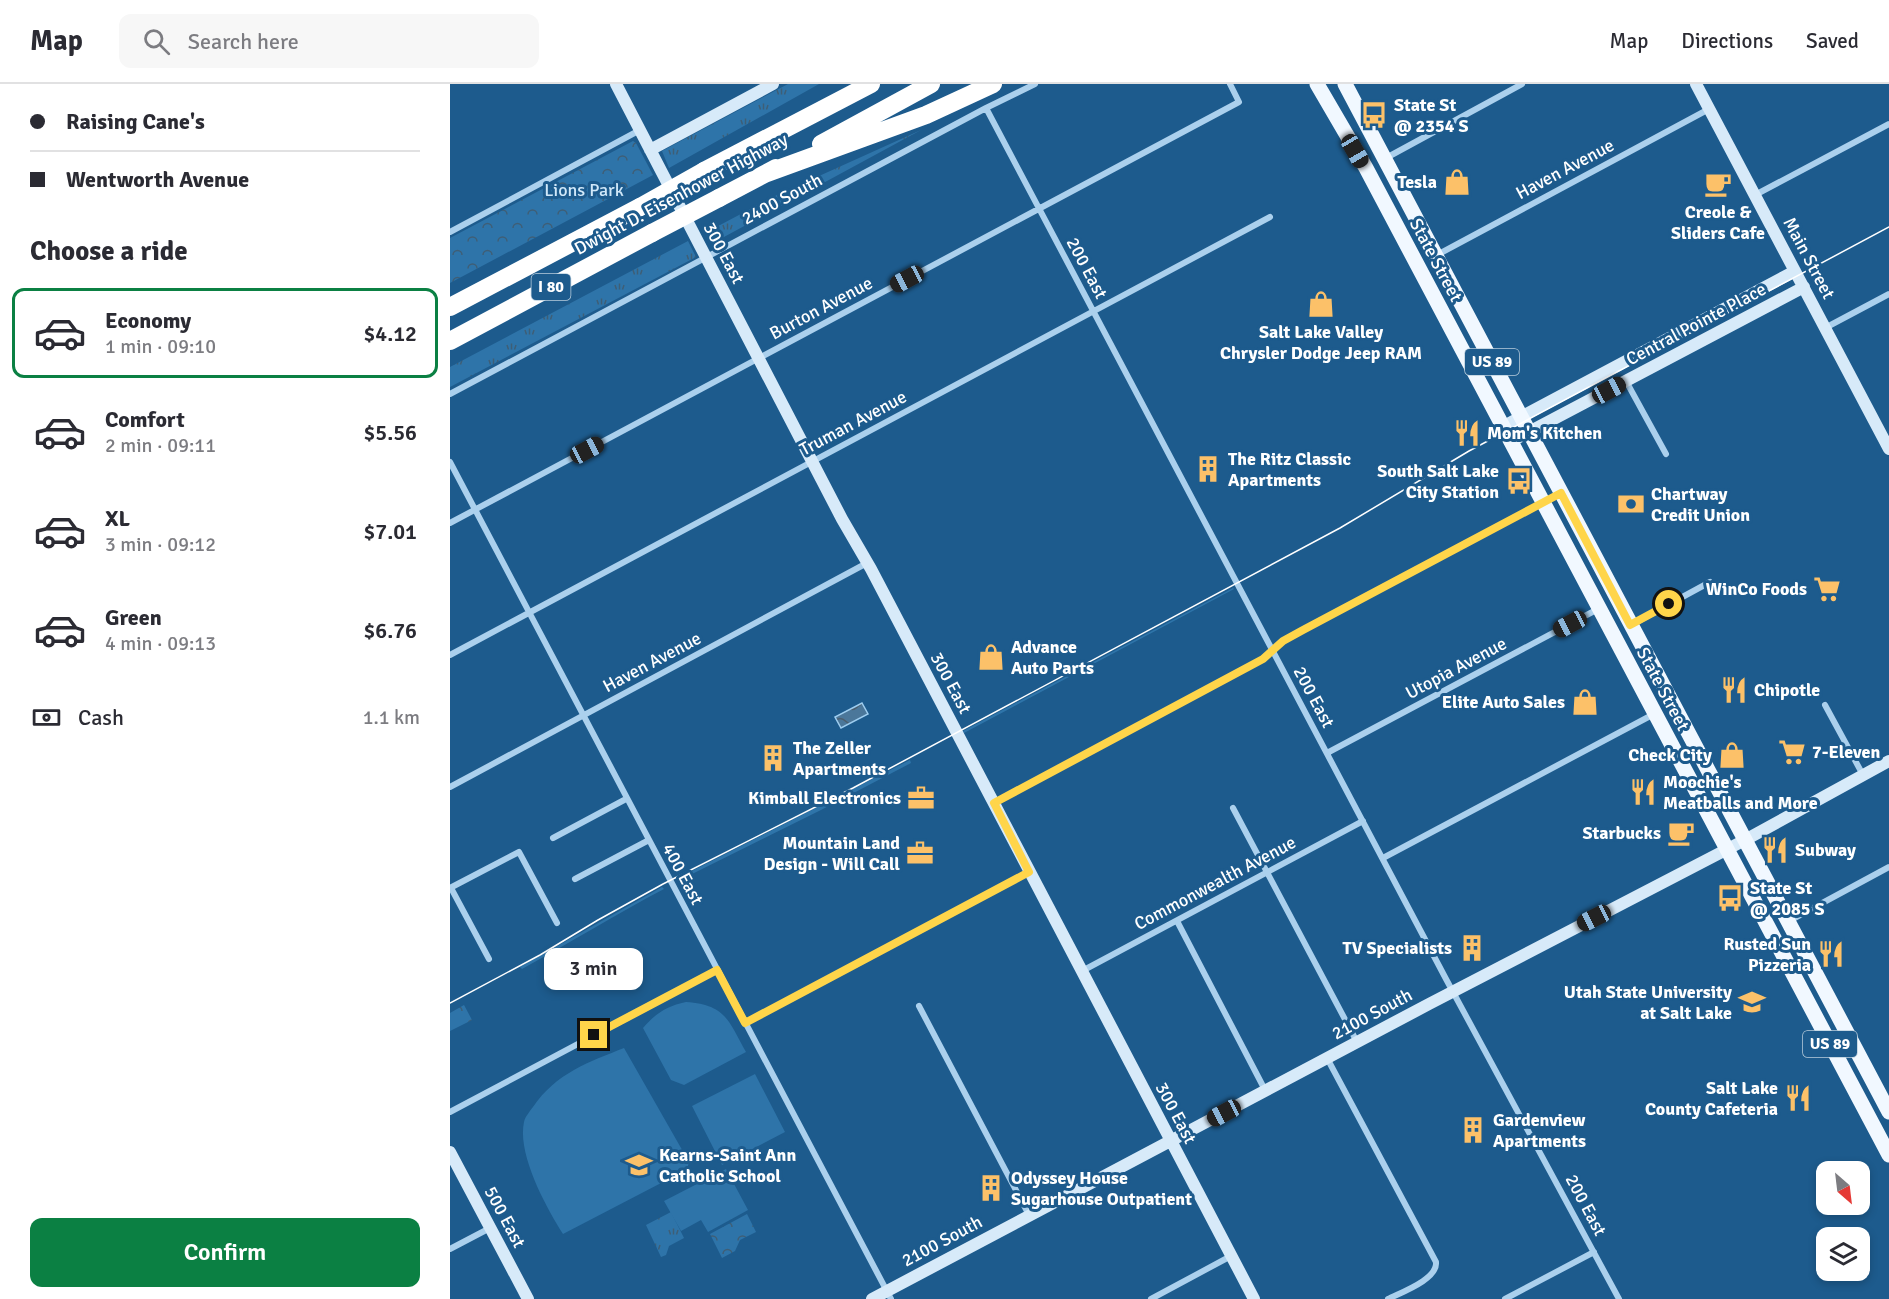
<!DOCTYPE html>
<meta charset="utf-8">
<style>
body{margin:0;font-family:Signika,sans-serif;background:#f7f7f7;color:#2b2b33;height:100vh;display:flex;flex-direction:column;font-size:22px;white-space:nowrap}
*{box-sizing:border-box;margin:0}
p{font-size:20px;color:#7c7c81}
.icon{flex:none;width:33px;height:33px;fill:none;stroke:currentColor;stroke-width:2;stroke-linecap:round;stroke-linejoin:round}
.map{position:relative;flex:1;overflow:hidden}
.panel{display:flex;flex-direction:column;background:#fff;width:450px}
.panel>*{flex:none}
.hud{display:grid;align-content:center;height:132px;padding:0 30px;background:#fff}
.needle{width:39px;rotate:152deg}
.fabs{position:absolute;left:1366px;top:1077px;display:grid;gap:12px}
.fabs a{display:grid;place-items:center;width:54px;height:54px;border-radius:12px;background:#fff;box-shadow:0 3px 9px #0003;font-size:30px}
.end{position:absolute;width:27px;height:27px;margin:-14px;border:8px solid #ffd54a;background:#111;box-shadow:0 0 0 3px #111}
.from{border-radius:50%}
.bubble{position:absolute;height:42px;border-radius:12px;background:#fff;box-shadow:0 3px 9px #0003;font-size:20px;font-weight:600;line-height:42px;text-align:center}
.car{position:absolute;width:18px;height:36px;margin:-18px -9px;border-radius:8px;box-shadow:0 0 4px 2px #0007;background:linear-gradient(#222 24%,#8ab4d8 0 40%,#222 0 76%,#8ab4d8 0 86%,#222 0)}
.hud b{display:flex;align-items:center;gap:21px;height:57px;font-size:22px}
.hud b+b{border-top:2px solid #e1e1e2}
.hud i{width:15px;height:15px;background:#2b2b33}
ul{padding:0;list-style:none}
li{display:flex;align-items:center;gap:18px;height:90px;margin:0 12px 9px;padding:0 18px;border:3px solid transparent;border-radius:12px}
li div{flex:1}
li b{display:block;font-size:22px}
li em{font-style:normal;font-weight:600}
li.selected{border-color:#0b8043}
li>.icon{width:54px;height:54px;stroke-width:1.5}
h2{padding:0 30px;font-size:27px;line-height:72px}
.pay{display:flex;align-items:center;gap:15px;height:66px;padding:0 30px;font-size:22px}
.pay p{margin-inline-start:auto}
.button{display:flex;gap:12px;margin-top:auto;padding:12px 30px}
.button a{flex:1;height:69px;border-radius:12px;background:#0b8043;color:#fff;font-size:24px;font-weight:600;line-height:69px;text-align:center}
header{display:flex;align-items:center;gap:36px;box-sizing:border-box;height:84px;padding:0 30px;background:#fff;border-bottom:2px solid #e1e1e2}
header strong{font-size:28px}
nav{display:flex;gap:33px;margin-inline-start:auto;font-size:21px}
.search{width:420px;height:54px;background:#f7f7f7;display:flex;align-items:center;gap:15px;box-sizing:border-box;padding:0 21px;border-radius:12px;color:#7c7c81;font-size:22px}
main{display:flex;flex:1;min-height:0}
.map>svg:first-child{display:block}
</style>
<header>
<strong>Map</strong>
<div class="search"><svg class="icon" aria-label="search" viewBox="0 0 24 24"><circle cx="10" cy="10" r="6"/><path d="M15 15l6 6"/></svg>Search here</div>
<nav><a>Map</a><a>Directions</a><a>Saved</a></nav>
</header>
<main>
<section class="panel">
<div class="hud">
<b><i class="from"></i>Raising Cane's</b>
<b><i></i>Wentworth Avenue</b>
</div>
<h2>Choose a ride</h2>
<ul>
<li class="selected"><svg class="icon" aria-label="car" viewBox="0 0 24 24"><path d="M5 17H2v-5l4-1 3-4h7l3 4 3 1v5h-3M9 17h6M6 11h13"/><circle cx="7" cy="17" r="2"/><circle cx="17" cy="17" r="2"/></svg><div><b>Economy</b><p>1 min · 09:10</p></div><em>$4.12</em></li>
<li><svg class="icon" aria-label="car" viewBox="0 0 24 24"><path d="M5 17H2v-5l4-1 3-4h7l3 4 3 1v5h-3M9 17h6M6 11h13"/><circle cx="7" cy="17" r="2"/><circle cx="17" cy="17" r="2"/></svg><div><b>Comfort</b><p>2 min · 09:11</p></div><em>$5.56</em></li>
<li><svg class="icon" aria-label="car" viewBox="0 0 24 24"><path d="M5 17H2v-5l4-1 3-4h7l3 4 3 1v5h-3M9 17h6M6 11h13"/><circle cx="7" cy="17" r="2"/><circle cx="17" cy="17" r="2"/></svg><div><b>XL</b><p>3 min · 09:12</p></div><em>$7.01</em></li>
<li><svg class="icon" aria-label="car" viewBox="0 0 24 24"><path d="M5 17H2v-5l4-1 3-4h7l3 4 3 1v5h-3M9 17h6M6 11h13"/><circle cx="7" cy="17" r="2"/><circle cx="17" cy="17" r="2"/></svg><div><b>Green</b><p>4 min · 09:13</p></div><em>$6.76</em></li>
</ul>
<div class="pay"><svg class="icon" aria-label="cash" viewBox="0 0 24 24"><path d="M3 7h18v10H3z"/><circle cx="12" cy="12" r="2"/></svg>Cash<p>1.1 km</p></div>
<div class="button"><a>Confirm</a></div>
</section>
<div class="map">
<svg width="1439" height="1215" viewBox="0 0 1439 1215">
<defs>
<pattern id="grass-tufts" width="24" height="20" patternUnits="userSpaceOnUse" patternTransform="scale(1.5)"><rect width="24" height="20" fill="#2e74a9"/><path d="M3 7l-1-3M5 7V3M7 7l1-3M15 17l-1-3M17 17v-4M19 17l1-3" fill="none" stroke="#3e5e76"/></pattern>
<pattern id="park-crowns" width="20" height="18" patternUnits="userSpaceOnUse" patternTransform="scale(1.5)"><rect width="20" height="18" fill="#2e74a9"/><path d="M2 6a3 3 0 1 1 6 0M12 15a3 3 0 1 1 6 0" fill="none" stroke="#3e5e76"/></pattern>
<pattern id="water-waves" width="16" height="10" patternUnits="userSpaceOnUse" patternTransform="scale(1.5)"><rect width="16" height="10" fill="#4b779a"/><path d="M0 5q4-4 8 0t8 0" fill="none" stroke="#4c5f6f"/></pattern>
</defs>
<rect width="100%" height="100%" fill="#1d5b8d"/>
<!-- grass -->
<path fill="url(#grass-tufts)" d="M 338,0 L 369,0 L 219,84 L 212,67 Z
M 471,46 L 261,160 L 255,149 L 327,111 Z
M 238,157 L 246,173 L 0,303 L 0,283 Z
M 221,1128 L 234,1154 L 219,1162 L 216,1171 L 211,1173 L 196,1141 Z"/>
<!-- park -->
<path fill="url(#park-crowns)" d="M 183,57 L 186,59 L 203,91 L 0,199 L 0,154 Z
M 14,921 L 22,936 L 0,947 L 0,929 Z
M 297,1130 L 306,1148 L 290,1156 L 285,1167 L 272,1174 L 260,1150 Z"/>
<!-- garden -->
<path fill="#2e74a9" d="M 783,504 L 784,505 L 514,649 L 513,647 Z
M 460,676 L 461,679 L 371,726 L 232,795 L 230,793 Z
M 212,803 L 214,805 C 166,830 120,859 72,885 L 70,883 Z
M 236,918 C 276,921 278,936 296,968 L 234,1001 L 221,996 L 193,944 C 206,929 217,922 236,918 Z
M 174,964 L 239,1078 L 236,1089 L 214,1100 L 213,1098 L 113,1150 C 96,1123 67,1070 74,1038 C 75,1033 80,1027 83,1023 C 106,989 139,978 174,964 Z
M 305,990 L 335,1048 L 272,1081 L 242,1022 Z
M 276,1085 L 298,1126 L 258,1148 L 251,1136 L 231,1147 L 214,1117 Z"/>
<!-- water -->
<path fill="url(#water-waves)" stroke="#9ecdef" stroke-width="1.5" d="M 412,619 L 418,630 L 391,644 L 385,633 Z"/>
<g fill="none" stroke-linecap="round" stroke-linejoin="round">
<!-- street -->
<path stroke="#abd0ed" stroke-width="6" d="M 536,24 L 996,895 L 1169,1215
M 936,74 L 1072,0
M 1305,111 L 1439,40
M 0,148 L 190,46
M 987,171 L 1259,25
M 1375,244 L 1439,210
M 1176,297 L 1216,370
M 0,310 L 536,24 L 585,0
M 0,378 L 441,1215
M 0,439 L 789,18 L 780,0
M 1181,541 L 1260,498
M 0,571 L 820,133
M 1375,621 L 1413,691
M 877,669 L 1148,525
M 0,703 L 417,479
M 544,719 L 813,575 L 833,557 L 853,546 L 1111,409
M 783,724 L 907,958
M 103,754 L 176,715
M 933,774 L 1204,630
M 125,795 L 199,756
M 0,804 L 69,768 L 107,839
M 1,804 L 39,875
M 727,837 L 815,1006
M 1339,837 L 1439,783
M 632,887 L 913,737
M 469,922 L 579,1131
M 295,939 L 579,788
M 877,974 L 986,1178 C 988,1195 952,1208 938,1215
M 0,1028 L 267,886
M 0,1165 L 40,1144
M 701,1215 L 781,1172
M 1055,1215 L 1144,1168"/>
<!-- secondary -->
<path stroke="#d7eaf9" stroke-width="12" d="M 166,0 L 392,435 L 421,485 L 804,1215
M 1246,0 L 1439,365
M 200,66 L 323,0
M 1052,343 L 1345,187
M 1060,358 L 1354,203
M 0,1068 L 78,1215
M 422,1215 L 979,920 L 1295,756 L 1439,677"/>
<!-- primary -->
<path stroke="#f1f8ff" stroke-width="15" d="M 867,0 L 916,84 L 1439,1071
M 895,0 L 1439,1028"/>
<!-- highway -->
<path stroke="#fff" stroke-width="18" d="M 371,60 L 481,0
M 254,87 L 421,0
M 317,89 L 476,31 L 543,0
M 269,114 L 326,84
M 0,223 L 190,123
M 0,257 L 202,149"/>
<!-- tram -->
<path stroke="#fff" stroke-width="1.5" d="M 0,919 L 90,871 L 148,836 L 213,800 L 403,704 L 890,444 L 1019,367 L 1439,143"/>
<!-- highway-bridge -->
<path stroke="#fff" stroke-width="18" d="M 190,123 L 254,87
M 202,149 L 269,114"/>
</g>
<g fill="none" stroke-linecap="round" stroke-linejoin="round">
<!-- route -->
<path stroke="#ffd54a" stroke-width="8" d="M 144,951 L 267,886 L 295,939 L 579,788 L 544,719 L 813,575 L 833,557 L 853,546 L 1111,409 L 1180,541 L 1219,520"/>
</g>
<!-- icons -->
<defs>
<symbol id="bus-bare" viewBox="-9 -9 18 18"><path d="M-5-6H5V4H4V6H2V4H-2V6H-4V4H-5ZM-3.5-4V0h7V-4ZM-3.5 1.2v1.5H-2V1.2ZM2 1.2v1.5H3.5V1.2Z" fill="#fcc169" stroke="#1d5b8d" stroke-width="2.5" paint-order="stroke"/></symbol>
<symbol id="shop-bare" viewBox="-9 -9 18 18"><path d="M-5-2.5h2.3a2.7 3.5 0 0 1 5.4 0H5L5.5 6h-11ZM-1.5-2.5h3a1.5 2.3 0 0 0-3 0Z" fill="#fcc169" stroke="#1d5b8d" stroke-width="2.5" paint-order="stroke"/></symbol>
<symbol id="cafe-bare" viewBox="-9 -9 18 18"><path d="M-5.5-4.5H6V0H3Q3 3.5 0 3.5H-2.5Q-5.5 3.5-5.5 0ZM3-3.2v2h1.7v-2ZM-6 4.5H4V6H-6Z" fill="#fcc169" stroke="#1d5b8d" stroke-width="2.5" paint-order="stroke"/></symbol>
<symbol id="restaurant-bare" viewBox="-9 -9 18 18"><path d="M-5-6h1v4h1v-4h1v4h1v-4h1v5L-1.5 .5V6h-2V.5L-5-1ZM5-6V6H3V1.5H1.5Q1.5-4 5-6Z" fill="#fcc169" stroke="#1d5b8d" stroke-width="2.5" paint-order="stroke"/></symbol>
<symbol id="building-bare" viewBox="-9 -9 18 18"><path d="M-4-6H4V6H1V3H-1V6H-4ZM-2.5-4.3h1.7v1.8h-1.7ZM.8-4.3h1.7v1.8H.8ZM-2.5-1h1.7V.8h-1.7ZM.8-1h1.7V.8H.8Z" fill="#fcc169" stroke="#1d5b8d" stroke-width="2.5" paint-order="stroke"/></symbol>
<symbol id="bank-bare" viewBox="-9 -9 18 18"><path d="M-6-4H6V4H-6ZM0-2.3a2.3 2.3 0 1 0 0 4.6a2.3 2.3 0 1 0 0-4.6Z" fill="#fcc169" stroke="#1d5b8d" stroke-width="2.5" paint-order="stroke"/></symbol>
<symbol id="supermarket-bare" viewBox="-9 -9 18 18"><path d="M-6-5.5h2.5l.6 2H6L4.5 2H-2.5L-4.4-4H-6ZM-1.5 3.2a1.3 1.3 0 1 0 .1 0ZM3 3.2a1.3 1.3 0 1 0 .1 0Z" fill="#fcc169" stroke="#1d5b8d" stroke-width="2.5" paint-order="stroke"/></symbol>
<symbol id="office-bare" viewBox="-9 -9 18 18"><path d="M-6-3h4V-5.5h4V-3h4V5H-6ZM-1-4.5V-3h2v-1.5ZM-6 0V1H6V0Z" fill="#fcc169" stroke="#1d5b8d" stroke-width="2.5" paint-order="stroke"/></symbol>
<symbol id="university-bare" viewBox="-9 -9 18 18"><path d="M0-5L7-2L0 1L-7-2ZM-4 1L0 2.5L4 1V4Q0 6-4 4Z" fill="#fcc169" stroke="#1d5b8d" stroke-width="2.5" paint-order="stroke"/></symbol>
<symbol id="school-bare" viewBox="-9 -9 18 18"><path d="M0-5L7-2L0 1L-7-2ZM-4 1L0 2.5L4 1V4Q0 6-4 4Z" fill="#fcc169" stroke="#1d5b8d" stroke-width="2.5" paint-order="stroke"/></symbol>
</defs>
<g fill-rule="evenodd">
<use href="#bus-bare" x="905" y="12" width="38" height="38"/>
<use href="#shop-bare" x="988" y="79" width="38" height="38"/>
<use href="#cafe-bare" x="1249" y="81" width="38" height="38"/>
<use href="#shop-bare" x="852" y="201" width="38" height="38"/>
<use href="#restaurant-bare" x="998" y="330" width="38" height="38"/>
<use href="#building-bare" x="739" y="366" width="38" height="38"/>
<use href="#bus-bare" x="1050" y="378" width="38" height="38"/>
<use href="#bank-bare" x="1162" y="401" width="38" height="38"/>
<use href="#supermarket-bare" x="1358" y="486" width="38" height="38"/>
<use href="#shop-bare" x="522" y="554" width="38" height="38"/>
<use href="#restaurant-bare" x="1265" y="587" width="38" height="38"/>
<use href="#shop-bare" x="1116" y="599" width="38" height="38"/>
<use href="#supermarket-bare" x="1323" y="649" width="38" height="38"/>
<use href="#shop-bare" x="1263" y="652" width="38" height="38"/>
<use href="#building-bare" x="304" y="655" width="38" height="38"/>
<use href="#restaurant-bare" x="1174" y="689" width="38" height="38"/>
<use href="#office-bare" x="452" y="695" width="38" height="38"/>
<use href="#cafe-bare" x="1212" y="730" width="38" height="38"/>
<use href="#restaurant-bare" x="1306" y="747" width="38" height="38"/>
<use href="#office-bare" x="451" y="750" width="38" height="38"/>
<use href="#bus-bare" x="1261" y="795" width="38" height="38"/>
<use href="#building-bare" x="1003" y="845" width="38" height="38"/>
<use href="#restaurant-bare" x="1362" y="851" width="38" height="38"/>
<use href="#university-bare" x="1283" y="899" width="38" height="38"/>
<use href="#restaurant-bare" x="1329" y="995" width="38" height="38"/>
<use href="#building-bare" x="1004" y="1027" width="38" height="38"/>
<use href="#school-bare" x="170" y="1062" width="38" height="38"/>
<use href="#building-bare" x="522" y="1085" width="38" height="38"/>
</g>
<g text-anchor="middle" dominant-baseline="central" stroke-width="6" stroke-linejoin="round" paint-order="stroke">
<!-- shield labels -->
<g fill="#1d5b8d" stroke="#bbcedd" stroke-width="1.5">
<rect x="81.5" y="190" width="39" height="26" rx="4.5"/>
<rect x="1015" y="265" width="54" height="26" rx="4.5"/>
<rect x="1353" y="947" width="54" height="26" rx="4.5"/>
</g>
<g font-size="16" font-weight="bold" fill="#fff">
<text x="101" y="203">I 80</text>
<text x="1042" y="278">US 89</text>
<text x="1380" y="960">US 89</text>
</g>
<!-- poi labels -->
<g font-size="18" font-weight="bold" fill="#fff" stroke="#1d5b8d" text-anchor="start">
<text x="944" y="21">State St<tspan x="944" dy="21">@ 2354 S</tspan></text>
<text x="987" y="98" text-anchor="end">Tesla</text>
<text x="1268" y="128" text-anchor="middle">Creole &amp;<tspan x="1268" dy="21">Sliders Cafe</tspan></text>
<text x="871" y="248" text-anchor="middle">Salt Lake Valley<tspan x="871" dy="21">Chrysler Dodge Jeep RAM</tspan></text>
<text x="1037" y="349">Mom's Kitchen</text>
<text x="778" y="375">The Ritz Classic<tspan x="778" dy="21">Apartments</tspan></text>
<text x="1049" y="387" text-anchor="end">South Salt Lake<tspan x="1049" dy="21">City Station</tspan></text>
<text x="1201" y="410">Chartway<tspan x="1201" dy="21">Credit Union</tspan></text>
<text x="1357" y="505" text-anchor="end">WinCo Foods</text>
<text x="561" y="563">Advance<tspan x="561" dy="21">Auto Parts</tspan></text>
<text x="1304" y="606">Chipotle</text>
<text x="1115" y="618" text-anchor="end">Elite Auto Sales</text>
<text x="343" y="664">The Zeller<tspan x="343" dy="21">Apartments</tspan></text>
<text x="1362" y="668">7-Eleven</text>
<text x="1262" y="671" text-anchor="end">Check City</text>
<text x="1213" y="698">Moochie's<tspan x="1213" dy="21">Meatballs and More</tspan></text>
<text x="451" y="714" text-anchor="end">Kimball Electronics</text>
<text x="1211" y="749" text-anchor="end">Starbucks</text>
<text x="450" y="759" text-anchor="end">Mountain Land<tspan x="450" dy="21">Design - Will Call</tspan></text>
<text x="1345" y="766">Subway</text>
<text x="1300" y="804">State St<tspan x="1300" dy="21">@ 2085 S</tspan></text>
<text x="1361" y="860" text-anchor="end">Rusted Sun<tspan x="1361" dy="21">Pizzeria</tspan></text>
<text x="1002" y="864" text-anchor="end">TV Specialists</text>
<text x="1282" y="908" text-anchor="end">Utah State University<tspan x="1282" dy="21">at Salt Lake</tspan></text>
<text x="1328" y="1004" text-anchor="end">Salt Lake<tspan x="1328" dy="21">County Cafeteria</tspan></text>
<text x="1043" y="1036">Gardenview<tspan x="1043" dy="21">Apartments</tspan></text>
<text x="209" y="1071">Kearns-Saint Ann<tspan x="209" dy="21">Catholic School</tspan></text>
<text x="561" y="1094">Odyssey House<tspan x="561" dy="21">Sugarhouse Outpatient</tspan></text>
</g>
<!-- street labels -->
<g font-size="18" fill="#fff" stroke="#1d5b8d">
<text transform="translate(1115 85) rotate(-28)">Haven Avenue</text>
<text transform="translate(231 110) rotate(-28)">Dwight D. Eisenhower Highway</text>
<text transform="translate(332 115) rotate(-28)">2400 South</text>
<text transform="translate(274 169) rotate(62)">300 East</text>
<text transform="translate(1359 174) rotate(62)">Main Street</text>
<text transform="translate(986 176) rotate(62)">State Street</text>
<text transform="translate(637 184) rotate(62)">200 East</text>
<text transform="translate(371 224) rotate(-28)">Burton Avenue</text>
<text transform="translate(1246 240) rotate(-28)">Central Pointe Place</text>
<text transform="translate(403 339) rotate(-28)">Truman Avenue</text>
<text transform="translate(202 578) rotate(-28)">Haven Avenue</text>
<text transform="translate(1006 584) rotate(-28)">Utopia Avenue</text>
<text transform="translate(501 599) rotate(62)">300 East</text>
<text transform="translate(1213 605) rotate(62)">State Street</text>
<text transform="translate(864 613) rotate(62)">200 East</text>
<text transform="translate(233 790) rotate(62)">400 East</text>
<text transform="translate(765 799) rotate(-28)">Commonwealth Avenue</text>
<text transform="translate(922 930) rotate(-28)">2100 South</text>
<text transform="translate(726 1029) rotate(62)">300 East</text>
<text transform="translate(1136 1121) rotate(62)">200 East</text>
<text transform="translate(55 1133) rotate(62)">500 East</text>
<text transform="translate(492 1157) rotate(-28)">2100 South</text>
</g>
<!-- park labels -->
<g font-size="18" fill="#d0e8f9" stroke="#1d5b8d">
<text x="134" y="106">Lions Park</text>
</g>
</g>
</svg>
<div class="fabs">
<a><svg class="needle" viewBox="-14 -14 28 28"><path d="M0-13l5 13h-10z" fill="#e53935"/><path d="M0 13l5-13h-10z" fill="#7c7c81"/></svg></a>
<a><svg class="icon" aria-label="layers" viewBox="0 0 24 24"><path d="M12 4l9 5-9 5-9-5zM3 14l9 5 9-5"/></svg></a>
</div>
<i class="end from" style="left:1219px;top:520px"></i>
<i class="end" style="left:144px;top:951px"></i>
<div class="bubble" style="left:94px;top:864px;width:99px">3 min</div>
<i class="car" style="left:905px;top:67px;rotate:150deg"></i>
<i class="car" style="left:457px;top:195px;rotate:242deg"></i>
<i class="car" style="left:1159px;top:306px;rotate:62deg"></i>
<i class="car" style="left:137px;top:366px;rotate:62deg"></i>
<i class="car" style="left:1120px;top:540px;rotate:242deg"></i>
<i class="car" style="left:1144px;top:834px;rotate:243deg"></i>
<i class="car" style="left:774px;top:1029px;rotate:242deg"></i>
</div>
</main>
